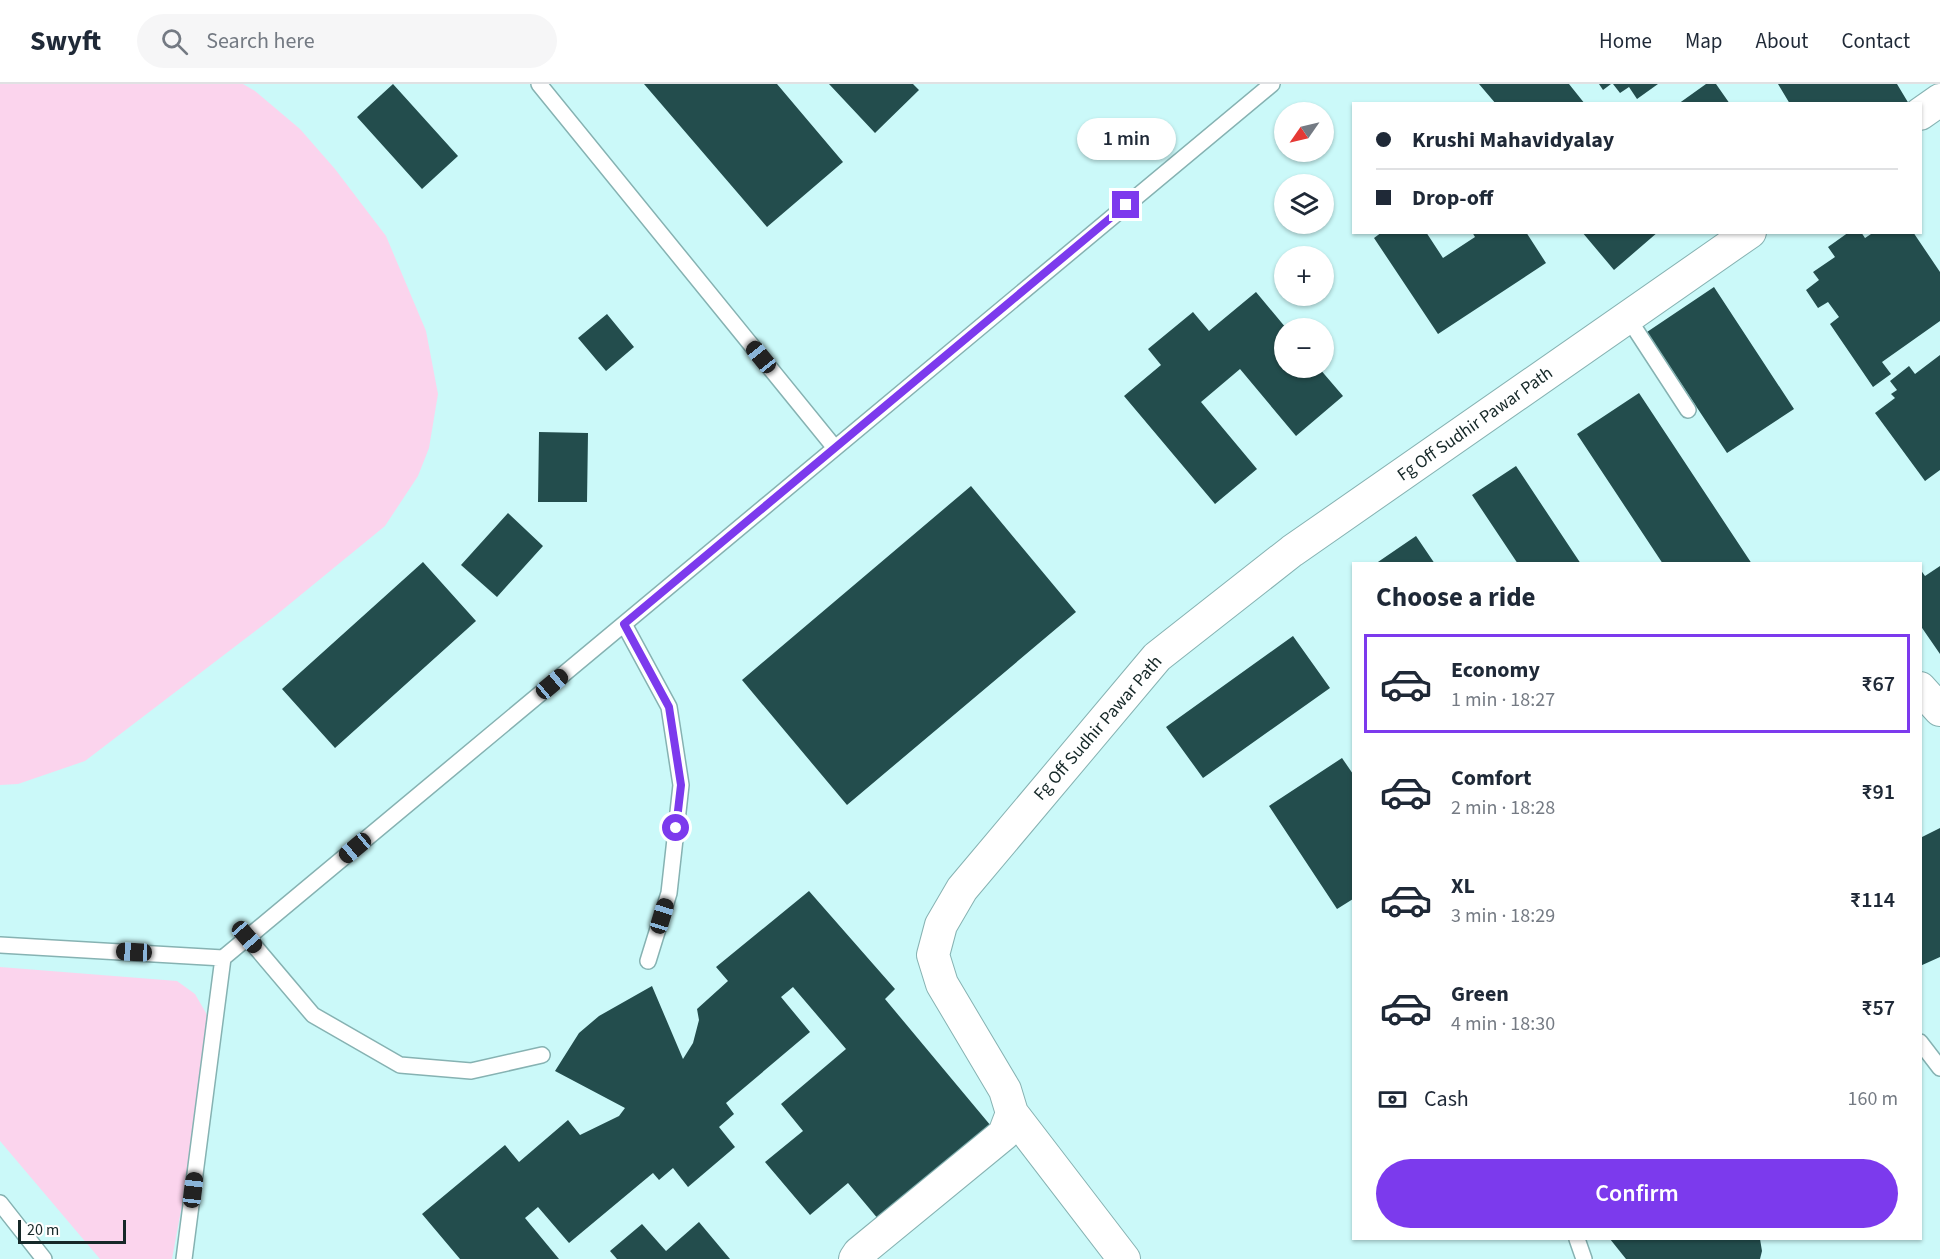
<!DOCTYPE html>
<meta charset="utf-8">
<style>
body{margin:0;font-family:"Source Sans 3",sans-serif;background:#f6f6f7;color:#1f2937;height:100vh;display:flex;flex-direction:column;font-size:22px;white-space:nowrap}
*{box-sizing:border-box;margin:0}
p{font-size:20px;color:#747a83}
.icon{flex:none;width:33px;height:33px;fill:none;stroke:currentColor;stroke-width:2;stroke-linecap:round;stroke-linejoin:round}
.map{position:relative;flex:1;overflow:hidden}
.details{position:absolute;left:1352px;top:478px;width:570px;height:678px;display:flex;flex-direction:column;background:#fff;border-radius:0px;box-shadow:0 2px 4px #0004}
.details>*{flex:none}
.top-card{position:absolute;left:1352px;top:18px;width:570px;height:132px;border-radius:0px;box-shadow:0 2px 4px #0004;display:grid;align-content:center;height:132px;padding:0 24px;background:#fff}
.needle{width:39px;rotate:236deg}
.buttons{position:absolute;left:1274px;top:18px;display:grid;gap:12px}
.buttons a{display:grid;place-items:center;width:60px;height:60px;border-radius:50%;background:#fff;box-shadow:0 2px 4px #0004;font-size:30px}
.scale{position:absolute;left:18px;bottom:15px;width:108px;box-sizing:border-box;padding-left:6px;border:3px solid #162828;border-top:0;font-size:16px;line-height:21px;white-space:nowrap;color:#162828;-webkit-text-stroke:4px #fff;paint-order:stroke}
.end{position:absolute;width:27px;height:27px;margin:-14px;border:8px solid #7c3aed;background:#fff;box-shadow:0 0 0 3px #fff}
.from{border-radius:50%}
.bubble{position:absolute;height:42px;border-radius:21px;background:#fff;box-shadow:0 2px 4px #0004;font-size:20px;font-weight:600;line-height:42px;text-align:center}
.car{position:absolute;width:18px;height:36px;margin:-18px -9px;border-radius:8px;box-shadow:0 0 4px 2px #0007;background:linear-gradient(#222 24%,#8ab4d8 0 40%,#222 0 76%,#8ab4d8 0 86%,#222 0)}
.top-card b{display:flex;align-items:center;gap:21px;height:57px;font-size:22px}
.top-card b+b{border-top:2px solid #e0e1e3}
.top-card i{width:15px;height:15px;background:#1f2937}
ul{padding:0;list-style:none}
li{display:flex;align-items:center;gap:18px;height:99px;margin:0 12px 9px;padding:0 12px;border:3px solid transparent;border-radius:0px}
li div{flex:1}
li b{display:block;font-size:22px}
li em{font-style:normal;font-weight:600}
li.active{border-color:#7c3aed}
li>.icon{width:54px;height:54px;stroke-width:1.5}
h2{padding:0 24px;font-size:27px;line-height:72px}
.pay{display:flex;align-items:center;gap:15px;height:66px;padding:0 24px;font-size:22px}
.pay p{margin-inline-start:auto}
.cta{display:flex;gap:12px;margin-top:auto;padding:12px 24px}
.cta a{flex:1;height:69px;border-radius:36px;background:#7c3aed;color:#fff;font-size:24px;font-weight:600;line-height:69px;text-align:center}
header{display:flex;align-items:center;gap:36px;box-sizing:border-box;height:84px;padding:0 30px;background:#fff;border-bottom:2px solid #e0e1e3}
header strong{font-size:28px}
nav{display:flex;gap:33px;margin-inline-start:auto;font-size:21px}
.search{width:420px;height:54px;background:#f6f6f7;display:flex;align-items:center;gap:15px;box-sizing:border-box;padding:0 21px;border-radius:33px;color:#747a83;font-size:22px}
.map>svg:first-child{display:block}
</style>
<header>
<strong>Swyft</strong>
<div class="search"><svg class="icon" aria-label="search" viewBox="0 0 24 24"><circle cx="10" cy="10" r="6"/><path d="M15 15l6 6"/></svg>Search here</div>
<nav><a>Home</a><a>Map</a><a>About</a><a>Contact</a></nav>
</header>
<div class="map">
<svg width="1940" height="1175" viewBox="0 0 1940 1175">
<rect width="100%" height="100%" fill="#cbf9f9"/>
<!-- green -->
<path fill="#fbd4ed" d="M 0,0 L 243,0 L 255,7 L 300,45 L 335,85 L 386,152 L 426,247 L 438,310 L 429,364 L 418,392 L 385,442 L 275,532 L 85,677 L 18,700 L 0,701 Z
M 0,883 L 177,897 L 195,910 L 210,936 L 210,970 L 172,1175 L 100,1175 L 0,1057 Z"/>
<!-- building -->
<path fill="#234d4d" d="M 393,0 L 458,72 L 422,105 L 357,33 Z
M 644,0 L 777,0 L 843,78 L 767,143 Z
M 829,0 L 913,0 L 919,6 L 875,49 Z
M 1479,0 L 1569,0 L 1585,20 L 1496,20 Z
M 1599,0 L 1611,0 L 1603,6 Z
M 1613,0 L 1658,0 L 1637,15 L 1629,3 L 1620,9 Z
M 1706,0 L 1716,0 L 1730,20 L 1678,20 Z
M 1778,0 L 1897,0 L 1909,20 L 1790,20 Z
M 1382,148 L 1426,148 L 1443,174 L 1475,153 L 1472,148 L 1526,148 L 1546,179 L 1438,250 L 1374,154 Z
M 1582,148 L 1658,148 L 1614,186 Z
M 1849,148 L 1861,148 L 1865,154 L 1874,148 L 1913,148 L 1940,188 L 1940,237 L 1882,278 L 1891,290 L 1873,303 L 1830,240 L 1839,233 L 1828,218 L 1818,224 L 1806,206 L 1819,196 L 1813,188 L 1835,173 L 1828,163 Z
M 1714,203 L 1794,325 L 1727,369 L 1647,248 Z
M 1256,208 L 1286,244 L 1284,244 L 1284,284 L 1319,284 L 1343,312 L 1296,352 L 1240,285 L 1201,318 L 1257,385 L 1215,420 L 1124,312 L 1161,281 L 1148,265 L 1193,228 L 1209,247 Z
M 607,230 L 634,263 L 606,287 L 578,254 Z
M 1940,271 L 1940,386 L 1925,397 L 1875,329 L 1895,314 L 1891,310 L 1897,306 L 1890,297 L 1909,282 L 1915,290 Z
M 1639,309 L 1752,480 L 1663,480 L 1577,350 Z
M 539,348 L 588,349 L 587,418 L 538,418 Z
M 1516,382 L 1581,480 L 1518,480 L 1472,411 Z
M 971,402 L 1076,528 L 847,721 L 742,596 Z
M 508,429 L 543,462 L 497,513 L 461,481 Z
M 1416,452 L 1435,480 L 1375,480 Z
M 423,478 L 476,537 L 335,664 L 282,605 Z
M 1940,482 L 1940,570 L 1920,541 L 1920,485 L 1925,492 Z
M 1293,552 L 1330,604 L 1203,694 L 1166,643 Z
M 1342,674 L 1353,690 L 1353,815 L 1337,825 L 1269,722 Z
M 1940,744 L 1940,873 L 1920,882 L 1920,754 Z
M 809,807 L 895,905 L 885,915 L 991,1042 L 879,1136 L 848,1099 L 810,1131 L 765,1078 L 803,1047 L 781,1020 L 846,965 L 793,903 L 781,913 L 810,948 L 726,1019 L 734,1030 L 719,1043 L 735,1063 L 688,1103 L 673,1084 L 659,1096 L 653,1089 L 569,1159 L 538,1123 L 525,1134 L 559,1175 L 460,1175 L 422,1130 L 505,1061 L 519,1078 L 568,1036 L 580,1051 L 619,1032 L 625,1024 L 555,987 L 579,949 L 599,932 L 652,902 L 683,975 L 693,959 L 699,936 L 697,925 L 728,897 L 716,883 Z
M 699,1138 L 730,1175 L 617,1175 L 610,1167 L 642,1140 L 666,1167 Z
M 1610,1155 L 1760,1155 L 1762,1167 L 1760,1175 L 1626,1175 Z"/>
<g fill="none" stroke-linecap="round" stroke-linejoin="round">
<defs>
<path id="lane" d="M 539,0 L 835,364
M 1628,234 L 1688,326
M 624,540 L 669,623 L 681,701 L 669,809 L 648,877
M 247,853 L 313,931 L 400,981 L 471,987 L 542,971
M 0,861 L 223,874
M 1920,958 L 1940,984
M 0,1119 L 44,1175
M 1577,1155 L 1584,1175
M 184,1175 L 223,874 L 1272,0"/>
<path id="street" d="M 1920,30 L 1940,16
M 1920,604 L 1940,626
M 1012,1029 L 1124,1175
M 855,1175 L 859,1169 L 1004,1050 L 1012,1029 L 1005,1006 L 942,900 L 933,871 L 941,841 L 962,805 L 1157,573 L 1292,467 L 1750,148"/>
</defs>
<!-- lane casing -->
<use href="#lane" stroke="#86b2b2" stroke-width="18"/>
<!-- street casing -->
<use href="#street" stroke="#86b2b2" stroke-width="34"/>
<!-- lane -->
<use href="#lane" stroke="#fff" stroke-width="15"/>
<!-- street -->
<use href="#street" stroke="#fff" stroke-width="32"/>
</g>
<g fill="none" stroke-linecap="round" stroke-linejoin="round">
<!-- route -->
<path stroke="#7c3aed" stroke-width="8" d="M 676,744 L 681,701 L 669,623 L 624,540 L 1126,121"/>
</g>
<g text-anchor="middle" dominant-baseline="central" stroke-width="6" stroke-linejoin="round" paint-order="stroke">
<!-- street labels -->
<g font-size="18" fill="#162828" stroke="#fff">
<text transform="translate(1475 340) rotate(-35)">Fg Off Sudhir Pawar Path</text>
<text transform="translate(1098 644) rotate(-49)">Fg Off Sudhir Pawar Path</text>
</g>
</g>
</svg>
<div class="buttons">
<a><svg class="needle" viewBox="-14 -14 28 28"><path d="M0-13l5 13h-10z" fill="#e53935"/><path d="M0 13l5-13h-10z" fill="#747a83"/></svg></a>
<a><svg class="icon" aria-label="layers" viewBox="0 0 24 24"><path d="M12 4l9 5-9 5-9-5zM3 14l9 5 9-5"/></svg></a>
<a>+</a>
<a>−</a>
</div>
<div class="scale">20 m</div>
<i class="end from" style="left:676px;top:744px"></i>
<i class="end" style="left:1126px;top:121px"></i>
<div class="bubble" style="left:1077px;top:34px;width:99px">1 min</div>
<i class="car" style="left:761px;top:273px;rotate:321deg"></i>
<i class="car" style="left:552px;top:600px;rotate:50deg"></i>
<i class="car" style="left:355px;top:764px;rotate:230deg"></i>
<i class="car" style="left:662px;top:832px;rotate:17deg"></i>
<i class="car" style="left:247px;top:853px;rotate:139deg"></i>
<i class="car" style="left:134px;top:868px;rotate:273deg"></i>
<i class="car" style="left:193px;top:1106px;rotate:7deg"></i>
<div class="top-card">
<b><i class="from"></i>Krushi Mahavidyalay</b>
<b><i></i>Drop-off</b>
</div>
<section class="details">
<h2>Choose a ride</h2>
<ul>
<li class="active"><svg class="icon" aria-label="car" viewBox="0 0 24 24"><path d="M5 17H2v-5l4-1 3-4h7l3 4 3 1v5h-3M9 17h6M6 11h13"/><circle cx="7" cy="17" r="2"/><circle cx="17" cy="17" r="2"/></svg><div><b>Economy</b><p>1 min · 18:27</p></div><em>₹67</em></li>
<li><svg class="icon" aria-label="car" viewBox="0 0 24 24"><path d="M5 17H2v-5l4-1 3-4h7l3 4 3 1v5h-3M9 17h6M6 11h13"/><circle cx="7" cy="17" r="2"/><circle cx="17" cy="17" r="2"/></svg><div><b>Comfort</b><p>2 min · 18:28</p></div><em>₹91</em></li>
<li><svg class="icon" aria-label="car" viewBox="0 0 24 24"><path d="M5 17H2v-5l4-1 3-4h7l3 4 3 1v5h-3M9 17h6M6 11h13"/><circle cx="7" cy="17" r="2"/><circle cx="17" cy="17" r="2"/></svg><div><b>XL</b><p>3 min · 18:29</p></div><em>₹114</em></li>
<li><svg class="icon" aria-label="car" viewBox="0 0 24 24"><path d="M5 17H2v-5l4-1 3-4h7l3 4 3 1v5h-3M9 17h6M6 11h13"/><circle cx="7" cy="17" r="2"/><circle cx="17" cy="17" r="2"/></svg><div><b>Green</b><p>4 min · 18:30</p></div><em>₹57</em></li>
</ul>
<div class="pay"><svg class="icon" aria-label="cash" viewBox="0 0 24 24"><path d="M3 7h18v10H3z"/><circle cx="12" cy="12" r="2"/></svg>Cash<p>160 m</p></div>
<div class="cta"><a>Confirm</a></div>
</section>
</div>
